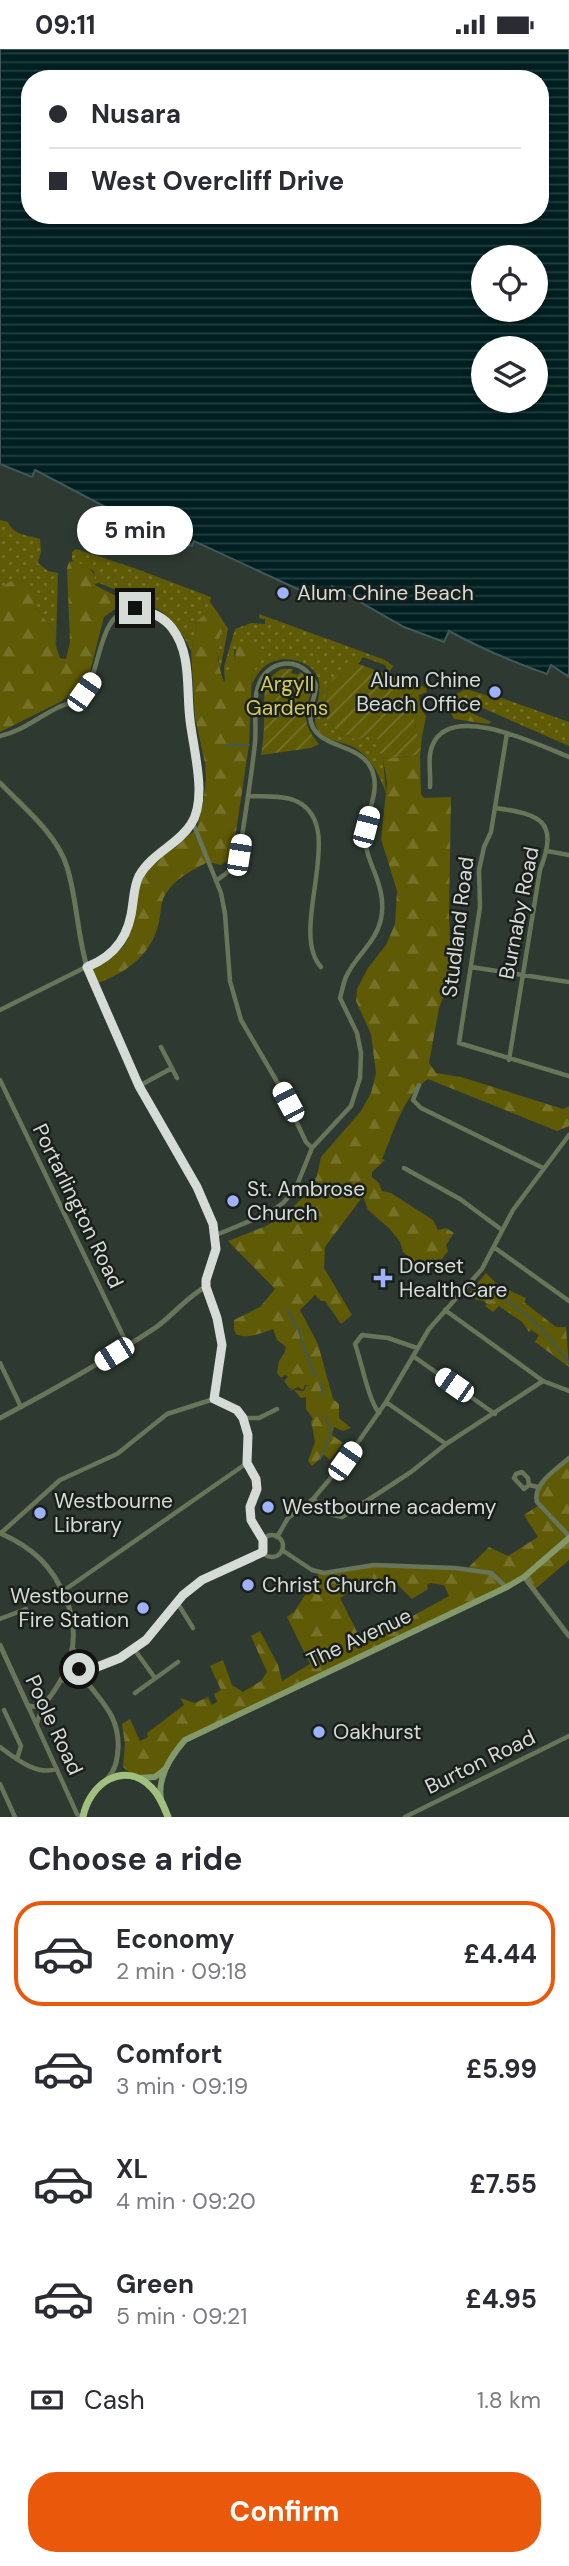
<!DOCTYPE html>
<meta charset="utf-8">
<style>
body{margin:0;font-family:"DM Sans",sans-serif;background:#f2f2f3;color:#2b2b33;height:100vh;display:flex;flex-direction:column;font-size:26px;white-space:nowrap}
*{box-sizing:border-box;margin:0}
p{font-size:23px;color:#7c7c81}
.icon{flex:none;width:38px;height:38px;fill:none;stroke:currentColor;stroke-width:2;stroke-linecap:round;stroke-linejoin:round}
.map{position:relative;height:1768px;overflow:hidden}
.panel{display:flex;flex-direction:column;background:#fff;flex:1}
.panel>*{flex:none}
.hud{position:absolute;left:21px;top:21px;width:528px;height:154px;border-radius:28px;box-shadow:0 4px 10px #0003;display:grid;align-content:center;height:154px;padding:0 28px;background:#fff}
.buttons{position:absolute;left:471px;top:196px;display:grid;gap:14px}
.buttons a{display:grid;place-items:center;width:77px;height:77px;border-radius:50%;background:#fff;box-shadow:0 4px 10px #0003;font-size:35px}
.end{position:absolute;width:32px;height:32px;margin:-16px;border:9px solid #d5dcd7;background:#111;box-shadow:0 0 0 4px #111}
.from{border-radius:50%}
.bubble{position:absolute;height:49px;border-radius:24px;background:#fff;box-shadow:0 4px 10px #0003;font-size:23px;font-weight:700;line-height:49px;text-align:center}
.car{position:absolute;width:21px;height:42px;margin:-21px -10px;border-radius:9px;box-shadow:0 0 5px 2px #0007;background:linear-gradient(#fff 24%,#345 0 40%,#fff 0 76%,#345 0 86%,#fff 0)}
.hud b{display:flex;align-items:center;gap:24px;height:66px;font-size:26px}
.hud b+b{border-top:2px solid #e1e1e2}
.hud i{width:18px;height:18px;background:#2b2b33}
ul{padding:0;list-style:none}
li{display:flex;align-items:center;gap:21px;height:105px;margin:0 14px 10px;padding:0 14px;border:4px solid transparent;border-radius:28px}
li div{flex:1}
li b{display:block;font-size:26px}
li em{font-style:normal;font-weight:700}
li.active{border-color:#ea580c}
li>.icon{width:63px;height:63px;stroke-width:1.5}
h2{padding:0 28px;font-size:32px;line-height:84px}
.pay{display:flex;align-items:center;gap:18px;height:77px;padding:0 28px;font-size:26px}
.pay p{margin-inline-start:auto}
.action{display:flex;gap:14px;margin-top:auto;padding:14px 28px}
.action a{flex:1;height:80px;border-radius:28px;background:#ea580c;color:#fff;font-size:28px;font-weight:700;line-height:80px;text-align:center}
.status{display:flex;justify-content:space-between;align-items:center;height:49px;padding:0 35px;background:#fff;direction:ltr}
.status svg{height:19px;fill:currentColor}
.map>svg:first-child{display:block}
</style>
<div class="status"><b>09:11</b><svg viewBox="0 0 49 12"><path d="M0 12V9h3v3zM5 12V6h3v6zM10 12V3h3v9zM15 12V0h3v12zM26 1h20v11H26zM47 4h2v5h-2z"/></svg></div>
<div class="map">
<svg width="569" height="1768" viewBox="0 0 569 1768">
<defs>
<pattern id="grass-dots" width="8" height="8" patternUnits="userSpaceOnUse" patternTransform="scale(1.75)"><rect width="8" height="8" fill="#5f5a05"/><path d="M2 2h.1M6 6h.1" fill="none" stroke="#757129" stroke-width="1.8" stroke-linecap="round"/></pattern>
<pattern id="forest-firs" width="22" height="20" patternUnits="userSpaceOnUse" patternTransform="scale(1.75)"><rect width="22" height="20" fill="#5f5a05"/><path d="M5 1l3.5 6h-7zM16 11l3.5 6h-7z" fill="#757129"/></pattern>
<pattern id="garden-furrows" width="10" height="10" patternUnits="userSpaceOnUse" patternTransform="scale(1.75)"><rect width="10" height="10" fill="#5f5a05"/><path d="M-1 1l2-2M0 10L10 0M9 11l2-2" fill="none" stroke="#757129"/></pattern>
<pattern id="water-rules" width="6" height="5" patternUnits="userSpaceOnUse" patternTransform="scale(1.75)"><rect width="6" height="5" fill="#001f21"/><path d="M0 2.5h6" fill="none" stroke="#243f40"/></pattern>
</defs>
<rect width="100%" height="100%" fill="#2e3a31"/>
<!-- grass -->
<path fill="url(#grass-dots)" d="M 0,471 L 8,473 C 13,486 27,486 40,490 L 41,502 L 38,514 L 48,522 L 58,524 L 56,597 L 54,581 L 34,557 L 34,543 L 25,533 L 14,530 L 3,537 L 0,536 Z
M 76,500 L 134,519 L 211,548 L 210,553 L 218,564 L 208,563 L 195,573 L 197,578 L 191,602 C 177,571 151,542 115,560 L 124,544 L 99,534 L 95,535 L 94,522 L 72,511 L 72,503 Z
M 259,565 L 385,611 L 393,617 L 389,624 L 385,616 L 363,608 L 358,615 L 356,614 L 319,661 L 335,680 L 357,691 L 371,685 L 377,689 L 383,710 L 386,744 C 378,723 369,703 346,695 C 337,692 328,692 321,685 C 301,665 341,631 301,613 C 292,610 283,609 274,612 C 263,616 257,625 252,635 L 252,624 L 260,612 L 234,600 L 235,610 L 225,633 L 224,618 L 235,580 L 251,574 L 265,575 L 265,570 L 259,569 Z
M 226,577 L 228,580 L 220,621 L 217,597 L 223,579 Z
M 466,640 L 492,648 L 496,647 L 569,673 L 569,697 L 471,654 L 465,657 L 452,647 Z"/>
<!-- forest -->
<path fill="url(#forest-firs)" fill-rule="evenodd" d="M 75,512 C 87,518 97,521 95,536 L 120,549 L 115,560 L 104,568 L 89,626 L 80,640 L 60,653 L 0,683 L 0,536 L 3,537 L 14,530 L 25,533 L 35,543 L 34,557 L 54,581 L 56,597 L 60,609 L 66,610 L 70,593 L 67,519 L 69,513 Z
M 213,562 L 218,564 L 226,577 L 223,579 C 215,598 217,614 224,633 L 235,610 L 237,592 L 261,601 L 260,612 L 252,624 L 249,696 L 233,803 L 229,811 L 221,816 L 208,813 C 192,821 175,829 165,846 C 160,854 161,867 158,877 C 150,907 125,924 98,934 L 92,920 L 124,897 L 135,869 L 138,838 L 144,825 L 161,807 L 197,780 L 204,748 L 206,729 L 205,714 L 195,669 L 191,602 L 197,578 L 195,573 L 208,563 Z
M 452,647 L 465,657 L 467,662 L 492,673 L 488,675 L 454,670 L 446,654 Z
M 420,706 L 421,745 L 424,749 L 451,748 L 449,865 L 451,929 L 439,959 L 429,1014 L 436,1024 L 461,1028 L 563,1060 L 569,1057 L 569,1077 L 557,1082 L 428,1030 C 402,1048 394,1083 382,1110 L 385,1111 L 372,1123 L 372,1128 L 379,1134 L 382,1142 L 391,1144 L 433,1171 L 438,1181 L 446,1179 L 454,1184 L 446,1196 L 448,1202 L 435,1219 L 416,1215 L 403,1203 L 400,1193 L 389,1179 L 368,1161 L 363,1147 L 325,1198 L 324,1219 L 352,1266 L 341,1275 L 325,1252 L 321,1252 L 315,1246 L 300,1261 L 318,1295 L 333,1350 L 339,1355 L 339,1369 L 351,1379 L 343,1382 L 334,1378 L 332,1386 L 343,1394 L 330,1411 L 324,1406 L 312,1417 L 308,1412 L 315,1393 L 311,1372 L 313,1370 L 306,1360 L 306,1348 L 301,1349 L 294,1341 L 304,1342 L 306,1337 L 310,1336 L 305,1336 L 303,1341 L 298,1338 L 290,1342 L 293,1337 L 290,1340 L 284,1332 L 288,1328 L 285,1326 L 281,1329 L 277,1324 L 279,1312 L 284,1305 L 286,1298 L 277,1291 L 273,1280 C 261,1284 248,1291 236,1285 L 234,1280 L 234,1271 L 260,1258 L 275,1240 L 228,1192 L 266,1177 L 286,1165 L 303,1148 L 317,1127 L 321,1108 L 361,1062 L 371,1044 L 376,1024 L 371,985 L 356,952 L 357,940 L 368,919 L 386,896 L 395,875 L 397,842 L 381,790 L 387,734 L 383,710 Z
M 486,1224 L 498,1236 L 526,1249 L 524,1253 L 556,1278 L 566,1278 L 569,1318 L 535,1293 L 539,1286 L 531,1281 L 529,1283 L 522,1273 L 499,1257 L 493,1263 L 485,1257 L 487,1255 L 484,1252 L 477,1251 L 468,1245 Z
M 569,1409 L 569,1511 L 534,1541 L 524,1528 L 185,1691 C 179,1700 173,1713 165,1720 C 152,1730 134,1729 123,1718 L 125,1695 L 122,1675 L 130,1670 L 140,1692 L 148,1688 L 147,1684 L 184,1656 L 180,1649 L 195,1654 L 208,1648 L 212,1656 L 217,1653 L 214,1645 L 221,1641 L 210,1617 L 223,1611 L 232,1636 L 243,1643 L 261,1632 L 267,1623 L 251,1587 L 260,1582 L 278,1616 L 282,1632 L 310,1615 L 287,1568 L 294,1563 L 320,1523 L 374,1516 L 466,1521 L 489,1498 L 508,1507 L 538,1488 L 524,1466 L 539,1456 L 538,1438 ZM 430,1534 L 444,1536 L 449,1547 L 409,1569 L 394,1571 L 360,1589 L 340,1549 L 355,1540 L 375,1535 L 386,1546 L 397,1535 L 412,1550 L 428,1540 L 427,1536 Z"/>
<!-- park -->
<path fill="#5f5a05" d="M 405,629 L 426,639 L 427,643 L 419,646 L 420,659 L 426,667 L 422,688 L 417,685 L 413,663 L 404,651 L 403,630 Z"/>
<!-- garden -->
<path fill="url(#garden-furrows)" d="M 356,614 L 403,631 L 404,651 L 410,656 L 413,663 L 417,685 L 422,688 L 420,706 L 383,710 L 377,689 L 371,685 L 357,691 L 335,680 L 319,661 L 333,629 Z
M 281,620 L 293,620 L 291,624 L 298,626 L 300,623 C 323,638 301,655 307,675 C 309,682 314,689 319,695 L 311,699 L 261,706 C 263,695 264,683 264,671 C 265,650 260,633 281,620 Z"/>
<!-- water -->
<path fill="url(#water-rules)" stroke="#405858" stroke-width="2" fill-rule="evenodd" d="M 0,0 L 569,0 L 569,628 L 551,616 L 547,625 C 513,613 480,599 449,582 L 444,593 L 404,578 L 332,537 L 326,551 L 304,543 L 194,492 L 192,497 L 161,487 L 35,421 L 32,428 L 0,415 ZM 30,30 L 541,30 L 541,166 L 30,166 ZM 483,208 L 536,208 L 536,261 L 483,261 ZM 483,299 L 536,299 L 536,352 L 483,352 Z"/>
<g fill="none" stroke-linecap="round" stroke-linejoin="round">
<!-- stream -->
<path stroke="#405858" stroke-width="2" d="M 227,696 L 249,696
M 486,1240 C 510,1250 530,1268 548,1287 C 556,1296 560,1305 569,1313
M 287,1260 L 298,1280 L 313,1323 L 317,1327
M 320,1334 L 323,1345
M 320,1410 C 326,1396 337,1379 324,1367"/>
<!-- minor -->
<path stroke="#687559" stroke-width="4.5" d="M 507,684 L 491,783 L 484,798 L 479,821 L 480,858 L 459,994 L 569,1027
M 0,687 C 22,682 37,669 57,659 C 68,654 75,654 84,644 C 102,621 97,560 136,560 C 193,560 185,636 190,672 C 194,705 206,739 193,772 C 187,788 149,806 138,828 C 134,836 134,846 133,854 C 131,875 125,891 110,906 L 0,961
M 430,738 C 431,724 427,707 433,695 C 452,653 539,696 569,708
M 248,747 C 263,748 282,746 296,752 C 350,776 287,880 321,918
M 495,759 C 541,765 559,772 540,821 L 509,1011
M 193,774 L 221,844 L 225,865 L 230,932 L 241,971 L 279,1036 L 306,1093 L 312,1099
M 547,802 L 569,806
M 471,918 L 569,933
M 161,998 L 177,1029
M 0,1031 L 128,1297
M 419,1036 L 413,1051 L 421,1059 L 543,1119
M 139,1037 L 172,1019
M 404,1119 L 460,1150 L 502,1181
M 216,1186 L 267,1165 L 283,1154 L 295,1141 L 312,1099 L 351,1057 L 360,1029 L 361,1004 L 357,984 L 340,949 C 342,943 343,935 346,928 C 355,907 376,894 381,870 C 388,836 365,815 365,787 C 365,764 382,742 371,719 C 358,692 312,701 310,667 C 310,656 316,646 316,636 C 311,625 305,618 293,615 C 278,612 264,621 259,635 C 252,652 257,675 255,694 C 251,731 245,768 239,806 L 233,819 L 216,832
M 495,1199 L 569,1252
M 206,1238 L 217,1269 L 222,1296 L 214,1350
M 445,1261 L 543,1332 L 569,1342
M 413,1307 L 495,1365
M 0,1314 L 21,1358
M 386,1353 L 446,1395
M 379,1364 C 368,1350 362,1314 355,1295 L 362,1286 L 388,1289 L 417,1299
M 243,1369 L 259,1369 L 277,1360
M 569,1409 C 557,1420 532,1435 537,1453 L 569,1487
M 529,1436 L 528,1429 L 522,1423 L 516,1425 L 514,1429 L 524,1440 L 529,1436 L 538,1438
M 313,1450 L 330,1465 L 342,1468 L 411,1423 L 446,1395 L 543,1332
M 1,1484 L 60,1431 L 117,1405 L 167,1365 L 214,1350 L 237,1361 L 243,1369 L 248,1386 L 247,1414 L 256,1430 L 257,1440 L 250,1458 L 251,1471 L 263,1491
M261 1497a11 11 0 1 1 22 0a11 11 0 1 1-22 0Z
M 277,1488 L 288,1469 L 313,1450 L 345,1412 L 386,1353 L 429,1280 L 482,1220 L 513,1161 L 569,1086
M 282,1501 L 312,1521 L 324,1524 L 374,1516 L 455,1519 L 491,1524 L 506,1538
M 63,1542 L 247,1414
M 177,1553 L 193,1579
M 0,1570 L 26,1560
M 134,1600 L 155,1629
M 83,1626 C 95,1616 119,1611 135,1599 C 155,1586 166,1564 182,1547 C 203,1525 236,1516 263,1503
M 135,1644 L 178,1613
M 28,1657 L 77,1765 L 80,1768
M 4,1661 L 21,1697 L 17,1710
M 37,1674 L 42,1658
M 0,1698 C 16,1710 37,1727 57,1720
M 0,1735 L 15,1768
M 405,1768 L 569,1687"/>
<!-- tertiary -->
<path stroke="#687559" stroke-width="5" d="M 0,734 C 23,758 57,785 67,818 C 77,850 77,885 87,918 L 139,1037 L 208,1161 L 216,1186 L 216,1200 L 206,1231 L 206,1238 C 191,1244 171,1268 155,1279 C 105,1312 53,1341 0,1369
M 0,1484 C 33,1499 52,1516 66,1550 C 83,1591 69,1626 42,1658 L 28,1657 L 0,1596
M 524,1528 L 569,1587
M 74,1601 C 78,1642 121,1652 118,1700 C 117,1712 116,1720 107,1730
M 63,1631 L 74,1628 L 87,1636"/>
<!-- secondary -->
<path stroke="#83996b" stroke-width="6" d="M 139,1729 L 155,1728 L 164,1721
M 161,1750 C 157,1728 171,1707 185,1691 L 507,1538 L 524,1528 L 569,1489"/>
<!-- trunk -->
<path stroke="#a1c07f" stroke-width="7" d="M 83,1768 C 89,1735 124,1710 152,1739 C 160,1747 164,1758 168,1768"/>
</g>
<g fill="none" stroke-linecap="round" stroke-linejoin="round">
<!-- route -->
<path stroke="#d5dcd7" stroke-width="9" d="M 79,1620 L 83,1626 L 92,1620 L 120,1609 L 146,1591 L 183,1546 L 202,1531 L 263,1503 L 263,1491 L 251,1471 L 250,1458 L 257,1440 L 256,1430 L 247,1414 L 248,1386 L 243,1369 L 237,1361 L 214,1350 L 222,1296 L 217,1269 L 206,1238 L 206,1231 L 216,1200 L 213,1175 L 197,1138 L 139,1037 L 87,918 C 117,906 130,885 133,853 C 134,845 135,835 139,827 C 152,804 179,795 191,775 C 208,750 193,699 190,671 C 186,640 192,605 172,579 C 163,567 149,562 135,559"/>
</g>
<!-- markers -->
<g fill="#9fb3fd" stroke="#1a1f1b" stroke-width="2.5">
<circle cx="283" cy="544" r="7"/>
<circle cx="495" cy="643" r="7"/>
<circle cx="233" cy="1152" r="7"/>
<path d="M379.5 1218.5h7v7h7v7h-7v7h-7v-7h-7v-7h7z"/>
<circle cx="268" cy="1458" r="7"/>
<circle cx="40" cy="1464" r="7"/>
<circle cx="248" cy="1536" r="7"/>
<circle cx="143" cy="1559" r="7"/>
<circle cx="319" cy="1683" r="7"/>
</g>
<g text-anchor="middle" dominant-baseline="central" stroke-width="5" stroke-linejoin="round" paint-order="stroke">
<!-- poi labels -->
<g font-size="21" fill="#d5dcd7" stroke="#1a1f1b" text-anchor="start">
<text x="297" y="544">Alum Chine Beach</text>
<text x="481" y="631" text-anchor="end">Alum Chine<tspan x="481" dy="24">Beach Office</tspan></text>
<text x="247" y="1140">St. Ambrose<tspan x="247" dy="24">Church</tspan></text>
<text x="399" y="1217">Dorset<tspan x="399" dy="24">HealthCare</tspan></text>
<text x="54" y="1452">Westbourne<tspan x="54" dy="24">Library</tspan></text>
<text x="282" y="1458">Westbourne academy</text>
<text x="262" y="1536">Christ Church</text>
<text x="129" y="1547" text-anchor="end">Westbourne<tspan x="129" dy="24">Fire Station</tspan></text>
<text x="333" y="1683">Oakhurst</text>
</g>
<!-- park labels -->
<g font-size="21" fill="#d3cb5d" stroke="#1a1f1b">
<text x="287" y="635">Argyll<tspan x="287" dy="24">Gardens</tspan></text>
</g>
<!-- street labels -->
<g font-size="21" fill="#d5dcd7" stroke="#1a1f1b">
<text transform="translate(519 864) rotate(-79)">Burnaby Road</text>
<text transform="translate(458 878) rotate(-83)">Studland Road</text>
<text transform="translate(78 1157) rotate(64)">Portarlington Road</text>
<text transform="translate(359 1589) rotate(-25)">The Avenue</text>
<text transform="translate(54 1676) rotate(65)">Poole Road</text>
<text transform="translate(480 1713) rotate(-26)">Burton Road</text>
</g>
</g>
</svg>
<div class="buttons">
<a><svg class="icon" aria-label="locate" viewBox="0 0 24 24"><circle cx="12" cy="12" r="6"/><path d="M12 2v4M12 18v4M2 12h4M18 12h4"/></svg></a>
<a><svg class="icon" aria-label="layers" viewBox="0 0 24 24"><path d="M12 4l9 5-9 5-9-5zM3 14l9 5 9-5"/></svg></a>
</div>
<i class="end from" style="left:79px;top:1620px"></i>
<i class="end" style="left:135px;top:559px"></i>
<div class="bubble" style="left:77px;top:457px;width:116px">5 min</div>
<i class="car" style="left:84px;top:643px;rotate:35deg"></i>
<i class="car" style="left:366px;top:778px;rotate:15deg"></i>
<i class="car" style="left:239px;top:806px;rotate:9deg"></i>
<i class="car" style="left:288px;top:1053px;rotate:332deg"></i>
<i class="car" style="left:114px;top:1305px;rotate:238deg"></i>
<i class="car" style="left:454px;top:1336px;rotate:305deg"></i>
<i class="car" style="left:345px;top:1412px;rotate:35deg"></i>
<div class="hud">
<b><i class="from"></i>Nusara</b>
<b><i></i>West Overcliff Drive</b>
</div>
</div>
<section class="panel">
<h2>Choose a ride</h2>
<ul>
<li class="active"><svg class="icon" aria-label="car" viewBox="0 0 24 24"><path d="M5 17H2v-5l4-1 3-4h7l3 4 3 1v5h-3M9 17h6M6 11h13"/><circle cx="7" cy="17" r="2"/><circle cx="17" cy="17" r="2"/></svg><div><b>Economy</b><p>2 min · 09:18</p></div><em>£4.44</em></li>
<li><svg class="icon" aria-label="car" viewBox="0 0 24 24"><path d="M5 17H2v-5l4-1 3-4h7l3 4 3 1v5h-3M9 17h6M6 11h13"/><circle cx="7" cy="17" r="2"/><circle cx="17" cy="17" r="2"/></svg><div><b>Comfort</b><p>3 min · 09:19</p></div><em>£5.99</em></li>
<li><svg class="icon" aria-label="car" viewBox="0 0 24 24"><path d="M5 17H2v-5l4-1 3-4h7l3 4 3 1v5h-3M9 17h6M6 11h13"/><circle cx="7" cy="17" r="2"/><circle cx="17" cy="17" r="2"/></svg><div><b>XL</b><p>4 min · 09:20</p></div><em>£7.55</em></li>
<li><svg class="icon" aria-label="car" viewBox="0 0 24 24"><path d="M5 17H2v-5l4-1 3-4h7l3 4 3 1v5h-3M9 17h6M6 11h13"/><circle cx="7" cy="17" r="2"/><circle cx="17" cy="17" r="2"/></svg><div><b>Green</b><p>5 min · 09:21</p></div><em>£4.95</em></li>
</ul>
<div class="pay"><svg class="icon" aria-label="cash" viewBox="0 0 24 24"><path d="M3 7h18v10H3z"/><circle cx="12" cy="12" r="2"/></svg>Cash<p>1.8 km</p></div>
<div class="action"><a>Confirm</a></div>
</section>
